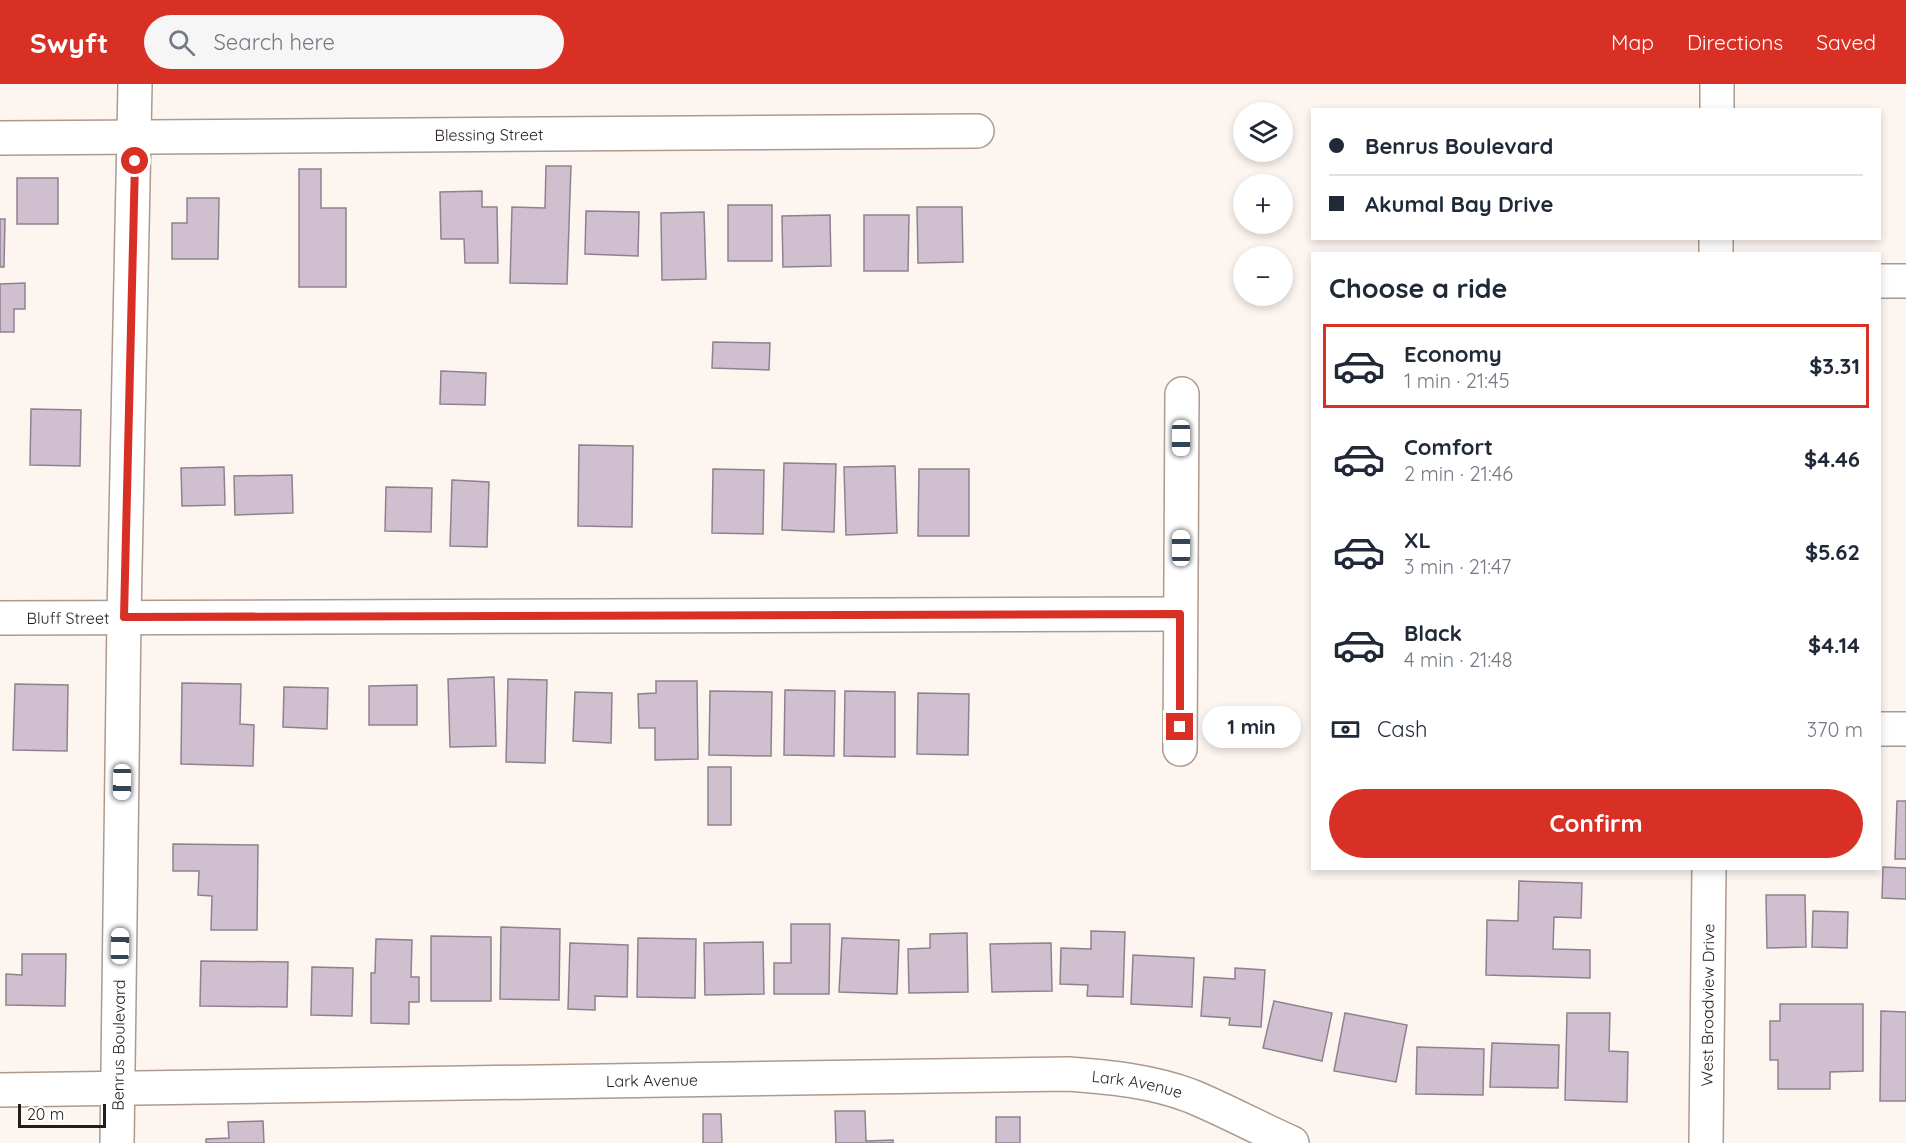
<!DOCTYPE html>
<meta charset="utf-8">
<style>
body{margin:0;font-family:Quicksand,sans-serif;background:#f6f6f7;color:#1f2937;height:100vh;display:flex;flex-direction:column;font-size:22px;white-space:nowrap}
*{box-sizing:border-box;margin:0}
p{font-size:20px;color:#747a83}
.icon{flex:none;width:33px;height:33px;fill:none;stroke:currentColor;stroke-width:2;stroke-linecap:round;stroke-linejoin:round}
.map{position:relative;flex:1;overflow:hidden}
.side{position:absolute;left:1311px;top:168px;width:570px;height:618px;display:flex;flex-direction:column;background:#fff;border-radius:0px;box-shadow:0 3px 9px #0003}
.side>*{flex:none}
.hud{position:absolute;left:1311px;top:24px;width:570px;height:132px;border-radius:0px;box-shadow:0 3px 9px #0003;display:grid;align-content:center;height:132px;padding:0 18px;background:#fff}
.tools{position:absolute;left:1233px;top:18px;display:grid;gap:12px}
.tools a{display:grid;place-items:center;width:60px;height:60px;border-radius:50%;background:#fff;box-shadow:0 3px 9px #0003;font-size:30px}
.scale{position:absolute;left:18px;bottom:15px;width:88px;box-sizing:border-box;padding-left:6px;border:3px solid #241d19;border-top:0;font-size:16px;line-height:21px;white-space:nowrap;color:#241d19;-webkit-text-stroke:4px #fff;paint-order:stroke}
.end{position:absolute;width:27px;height:27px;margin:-14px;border:8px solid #d93025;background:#fff;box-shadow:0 0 0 3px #fff}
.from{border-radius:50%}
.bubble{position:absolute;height:42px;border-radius:21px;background:#fff;box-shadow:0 3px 9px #0003;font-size:20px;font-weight:800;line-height:42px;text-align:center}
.car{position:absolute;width:18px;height:36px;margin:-18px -9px;border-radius:8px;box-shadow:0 0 4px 2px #0007;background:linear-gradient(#fff 24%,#345 0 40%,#fff 0 76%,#345 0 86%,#fff 0)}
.hud b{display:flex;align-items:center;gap:21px;height:57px;font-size:22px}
.hud b+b{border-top:2px solid #e0e1e3}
.hud i{width:15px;height:15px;background:#1f2937}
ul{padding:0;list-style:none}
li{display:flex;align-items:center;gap:18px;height:84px;margin:0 12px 9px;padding:0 6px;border:3px solid transparent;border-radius:0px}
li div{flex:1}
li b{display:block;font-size:22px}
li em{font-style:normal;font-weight:800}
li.current{border-color:#d93025}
li>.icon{width:54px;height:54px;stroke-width:1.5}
h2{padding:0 18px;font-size:27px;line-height:72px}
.pay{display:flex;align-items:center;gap:15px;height:66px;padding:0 18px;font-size:22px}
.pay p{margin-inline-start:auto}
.button{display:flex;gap:12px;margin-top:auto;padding:12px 18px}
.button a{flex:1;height:69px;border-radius:36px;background:#d93025;color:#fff;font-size:24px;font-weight:800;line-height:69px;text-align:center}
header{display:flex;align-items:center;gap:36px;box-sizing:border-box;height:84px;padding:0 30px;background:#d93025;color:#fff}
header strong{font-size:28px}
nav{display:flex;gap:33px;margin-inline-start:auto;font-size:21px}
.search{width:420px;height:54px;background:#f6f6f7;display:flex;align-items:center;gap:15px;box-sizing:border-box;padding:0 21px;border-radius:33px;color:#747a83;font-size:22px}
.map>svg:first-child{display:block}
</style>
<header>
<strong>Swyft</strong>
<div class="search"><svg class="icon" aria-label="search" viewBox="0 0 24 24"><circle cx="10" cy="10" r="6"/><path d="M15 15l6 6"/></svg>Search here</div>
<nav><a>Map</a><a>Directions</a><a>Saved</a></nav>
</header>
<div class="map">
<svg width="1906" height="1059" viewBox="0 0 1906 1059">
<rect width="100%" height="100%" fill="#fdf5f0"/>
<!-- building -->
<path fill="#d0c0cf" stroke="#90818f" stroke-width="1.5" d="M 546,82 L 571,82 L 567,200 L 510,199 L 512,123 L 545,124 Z
M 299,85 L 321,85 L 321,124 L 346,124 L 346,203 L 299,203 Z
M 17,94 L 58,94 L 58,140 L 17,140 Z
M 482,107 L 482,123 L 497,123 L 498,179 L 465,179 L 464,155 L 441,155 L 440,108 Z
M 187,114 L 219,114 L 218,175 L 172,175 L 172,139 L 187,139 Z
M 728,121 L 772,121 L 772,177 L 728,177 Z
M 917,123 L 962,123 L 963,178 L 918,179 Z
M 586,127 L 639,128 L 638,172 L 585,170 Z
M 704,128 L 706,195 L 662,196 L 661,129 Z
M 830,131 L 831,182 L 783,183 L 782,132 Z
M 864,131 L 909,131 L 908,187 L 864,187 Z
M 0,135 L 5,135 L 4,183 L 0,183 Z
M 25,199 L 25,225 L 14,225 L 14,248 L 0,248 L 0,200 Z
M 713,258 L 770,259 L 769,286 L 712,284 Z
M 441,287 L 486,289 L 485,321 L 440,320 Z
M 31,325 L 81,326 L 80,382 L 30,381 Z
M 579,361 L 633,362 L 632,443 L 578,442 Z
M 784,379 L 836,380 L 834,448 L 782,446 Z
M 895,382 L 897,449 L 846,451 L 844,383 Z
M 224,383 L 225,421 L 182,422 L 181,384 Z
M 713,385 L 764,386 L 763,450 L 712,449 Z
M 919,385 L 969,385 L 969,452 L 918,452 Z
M 292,391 L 293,429 L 235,431 L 234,392 Z
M 452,396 L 489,398 L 487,463 L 450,462 Z
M 386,403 L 432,404 L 431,448 L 385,447 Z
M 494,593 L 496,662 L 450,663 L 448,595 Z
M 508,595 L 547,596 L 545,679 L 506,678 Z
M 656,597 L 697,597 L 698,675 L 655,676 L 655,644 L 639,644 L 638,610 L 656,609 Z
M 182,599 L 241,600 L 240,640 L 254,641 L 253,682 L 181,680 Z
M 15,600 L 68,601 L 67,667 L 13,666 Z
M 417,601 L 417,641 L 369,641 L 369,602 Z
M 284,603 L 328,604 L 327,645 L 283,643 Z
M 785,606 L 835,607 L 834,672 L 784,671 Z
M 710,607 L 772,608 L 771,672 L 709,671 Z
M 845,607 L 895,608 L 895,673 L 844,672 Z
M 575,608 L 612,609 L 611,659 L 573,657 Z
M 918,609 L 969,610 L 968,671 L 917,670 Z
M 708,683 L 731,683 L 731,741 L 708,741 Z
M 1897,717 L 1906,717 L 1906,775 L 1895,775 Z
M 173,760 L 258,761 L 257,846 L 211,846 L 212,812 L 198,811 L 199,787 L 173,787 Z
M 1883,783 L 1906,784 L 1906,815 L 1882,814 Z
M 1519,797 L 1582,799 L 1581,834 L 1554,833 L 1553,865 L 1590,866 L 1590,894 L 1486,891 L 1487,836 L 1518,837 Z
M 1766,811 L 1805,811 L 1806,863 L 1767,864 Z
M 1813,827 L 1848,828 L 1847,864 L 1812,863 Z
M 791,840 L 830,840 L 829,910 L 774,910 L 774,879 L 791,879 Z
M 501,843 L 560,845 L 559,916 L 500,915 Z
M 1091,847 L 1125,848 L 1123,913 L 1087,912 L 1088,901 L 1060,900 L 1061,864 L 1091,865 Z
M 967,849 L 968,908 L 909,909 L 908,865 L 930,864 L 930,850 Z
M 431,852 L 491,853 L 491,917 L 431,917 Z
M 638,854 L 696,855 L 695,914 L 637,913 Z
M 842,854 L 899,856 L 897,910 L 839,908 Z
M 376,855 L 412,856 L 411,893 L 419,893 L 419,918 L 409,918 L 409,940 L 371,939 L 371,889 L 375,889 Z
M 763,858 L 764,910 L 705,911 L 704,859 Z
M 570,859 L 628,861 L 627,913 L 595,912 L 595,926 L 568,925 Z
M 1051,859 L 1052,907 L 992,908 L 990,860 Z
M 22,870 L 66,870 L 65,922 L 6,921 L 6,890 L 22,891 Z
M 1133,871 L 1194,874 L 1192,923 L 1131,920 Z
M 201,877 L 288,878 L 287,923 L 200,922 Z
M 312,883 L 353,884 L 352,932 L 311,931 Z
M 1235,884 L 1265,886 L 1261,943 L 1229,941 L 1230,934 L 1201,932 L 1204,893 L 1235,895 Z
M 1274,917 L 1332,929 L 1322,977 L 1263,964 Z
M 1780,920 L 1863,920 L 1863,987 L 1830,988 L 1830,1005 L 1778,1005 L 1778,976 L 1770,976 L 1770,937 L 1780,937 Z
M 1881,927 L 1906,928 L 1906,1017 L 1880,1017 Z
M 1345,929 L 1407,941 L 1396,998 L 1334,987 Z
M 1567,929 L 1610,929 L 1609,967 L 1628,968 L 1627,1018 L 1565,1016 Z
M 1492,959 L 1559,961 L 1558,1004 L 1490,1003 Z
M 1417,963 L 1484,965 L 1483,1011 L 1416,1010 Z
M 835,1027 L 865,1027 L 866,1057 L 893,1056 L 893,1059 L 836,1059 Z
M 703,1030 L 721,1030 L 722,1059 L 703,1059 Z
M 996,1033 L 1020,1033 L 1020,1059 L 996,1059 Z
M 263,1037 L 264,1059 L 206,1059 L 206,1055 L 229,1054 L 228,1038 Z"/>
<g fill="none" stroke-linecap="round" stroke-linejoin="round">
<defs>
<g id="minor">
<path d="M 1717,26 L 1717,0"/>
<path id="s1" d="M 0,54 L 977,47"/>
<path d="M 1716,170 L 1716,154"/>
<path d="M 1880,197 L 1906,197"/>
<path id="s2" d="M 0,534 L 1180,530"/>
<path d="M 1880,645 L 1906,645"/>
<path d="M 1180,665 L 1182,310"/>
<path id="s3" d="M 0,1006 L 1068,990 C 1109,993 1152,997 1191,1012 C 1225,1026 1258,1044 1292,1059"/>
<path id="s4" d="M 117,1059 L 124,533 L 135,0"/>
<path id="s5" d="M 1706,1059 L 1709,784"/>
</g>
</defs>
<!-- minor casing -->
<use href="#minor" stroke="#ad9a8f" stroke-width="36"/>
<!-- minor -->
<use href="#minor" stroke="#fff" stroke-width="33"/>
</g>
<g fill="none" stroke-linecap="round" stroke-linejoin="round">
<!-- route -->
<path stroke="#d93025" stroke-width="8" d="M 135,77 L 124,533 L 1180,530 L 1180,643"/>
</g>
<g text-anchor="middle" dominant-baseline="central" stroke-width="5" stroke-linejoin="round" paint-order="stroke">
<!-- street labels -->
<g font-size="16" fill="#241d19" stroke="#fff">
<text stroke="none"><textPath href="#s1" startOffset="489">Blessing Street</textPath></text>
<text stroke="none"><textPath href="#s2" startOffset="68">Bluff Street</textPath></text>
<text stroke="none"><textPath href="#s5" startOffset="138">West Broadview Drive</textPath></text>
<text stroke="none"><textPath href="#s4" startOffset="98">Benrus Boulevard</textPath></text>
<text stroke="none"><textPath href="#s3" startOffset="652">Lark Avenue</textPath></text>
<text stroke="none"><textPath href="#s3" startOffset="1138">Lark Avenue</textPath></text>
</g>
</g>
</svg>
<div class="tools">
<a><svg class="icon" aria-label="layers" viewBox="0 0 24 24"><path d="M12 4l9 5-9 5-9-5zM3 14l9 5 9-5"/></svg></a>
<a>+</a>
<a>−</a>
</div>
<div class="scale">20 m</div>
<i class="end from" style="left:135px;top:77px"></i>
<i class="end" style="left:1180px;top:643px"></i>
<div class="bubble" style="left:1202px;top:622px;width:99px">1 min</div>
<i class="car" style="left:1181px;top:354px;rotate:180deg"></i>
<i class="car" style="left:1181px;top:464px;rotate:0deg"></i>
<i class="car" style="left:122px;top:698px;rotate:181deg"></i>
<i class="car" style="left:120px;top:862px;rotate:1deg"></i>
<div class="hud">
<b><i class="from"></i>Benrus Boulevard</b>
<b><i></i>Akumal Bay Drive</b>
</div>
<section class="side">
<h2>Choose a ride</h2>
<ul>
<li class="current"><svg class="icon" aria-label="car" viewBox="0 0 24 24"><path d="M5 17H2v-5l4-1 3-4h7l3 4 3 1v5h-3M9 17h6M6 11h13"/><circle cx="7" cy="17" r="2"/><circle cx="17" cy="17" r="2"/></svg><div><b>Economy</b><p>1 min · 21:45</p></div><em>$3.31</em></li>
<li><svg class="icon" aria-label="car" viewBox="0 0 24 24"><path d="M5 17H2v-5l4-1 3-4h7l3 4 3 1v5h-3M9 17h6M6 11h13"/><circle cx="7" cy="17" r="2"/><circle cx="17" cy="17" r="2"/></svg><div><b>Comfort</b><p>2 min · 21:46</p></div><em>$4.46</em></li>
<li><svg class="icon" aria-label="car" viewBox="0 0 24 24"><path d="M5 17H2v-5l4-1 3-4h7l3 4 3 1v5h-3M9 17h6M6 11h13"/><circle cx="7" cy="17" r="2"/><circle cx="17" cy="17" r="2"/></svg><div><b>XL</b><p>3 min · 21:47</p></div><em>$5.62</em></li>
<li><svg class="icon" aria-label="car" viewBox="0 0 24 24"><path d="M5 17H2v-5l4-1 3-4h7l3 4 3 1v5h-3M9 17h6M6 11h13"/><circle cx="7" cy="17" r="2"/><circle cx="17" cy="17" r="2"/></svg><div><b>Black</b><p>4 min · 21:48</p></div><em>$4.14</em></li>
</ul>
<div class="pay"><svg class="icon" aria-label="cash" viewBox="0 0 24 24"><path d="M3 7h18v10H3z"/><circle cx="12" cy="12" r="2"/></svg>Cash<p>370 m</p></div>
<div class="button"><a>Confirm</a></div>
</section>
</div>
